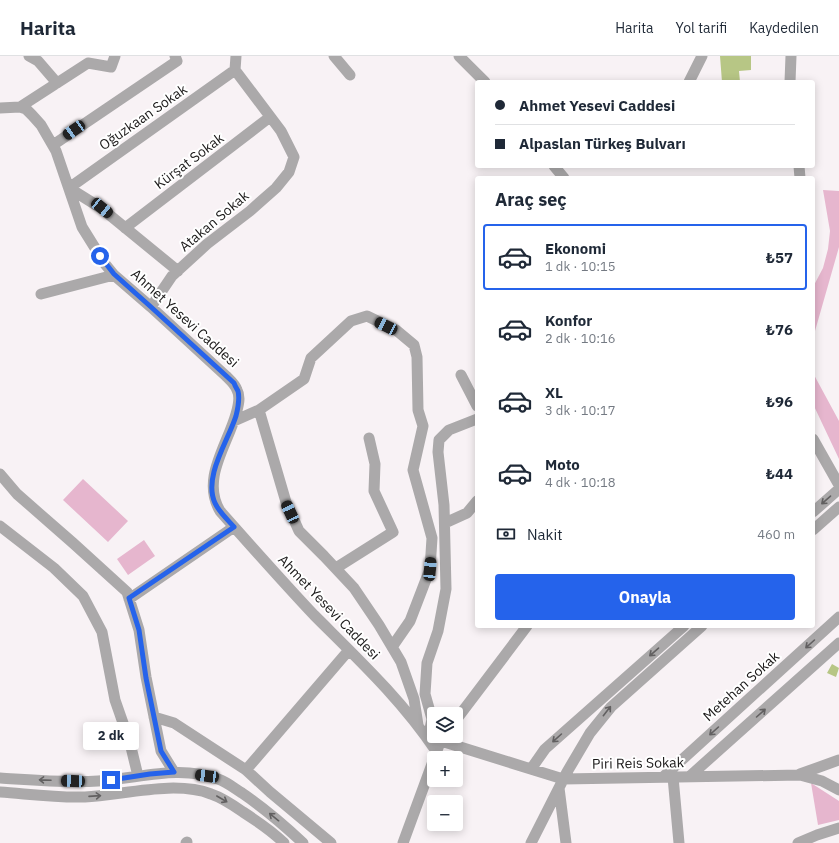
<!DOCTYPE html>
<html lang="tr">
<meta charset="utf-8">
<style>
body{margin:0;font-family:"IBM Plex Sans",sans-serif;background:#f6f6f7;color:#1f2937;height:100vh;display:flex;flex-direction:column;font-size:15px;white-space:nowrap}
*{box-sizing:border-box;margin:0}
p{font-size:13px;color:#747a83}
.icon{flex:none;width:22px;height:22px;fill:none;stroke:currentColor;stroke-width:2;stroke-linecap:round;stroke-linejoin:round}
.map{position:relative;flex:1;overflow:hidden}
.panel{position:absolute;left:475px;top:120px;width:340px;height:452px;display:flex;flex-direction:column;background:#fff;border-radius:4px;box-shadow:0 2px 10px #0003}
.panel>*{flex:none}
.hud{position:absolute;left:475px;top:24px;width:340px;height:88px;border-radius:4px;box-shadow:0 2px 10px #0003;display:grid;align-content:center;height:88px;padding:0 20px;background:#fff}
.controls{position:absolute;left:427px;top:651px;display:grid;gap:8px}
.controls a{display:grid;place-items:center;width:36px;height:36px;border-radius:4px;background:#fff;box-shadow:0 2px 10px #0003;font-size:20px}
.end{position:absolute;width:18px;height:18px;margin:-9px;border:5px solid #2563eb;background:#fff;box-shadow:0 0 0 2px #fff}
.from{border-radius:50%}
.bubble{position:absolute;height:28px;border-radius:4px;background:#fff;box-shadow:0 2px 10px #0003;font-size:13px;font-weight:800;line-height:28px;text-align:center}
.car{position:absolute;width:12px;height:24px;margin:-12px -6px;border-radius:5px;box-shadow:0 0 3px 1px #0007;background:linear-gradient(#222 24%,#8ab4d8 0 40%,#222 0 76%,#8ab4d8 0 86%,#222 0)}
.hud b{display:flex;align-items:center;gap:14px;height:38px;font-size:15px}
.hud b+b{border-top:1px solid #e0e1e3}
.hud i{width:10px;height:10px;background:#1f2937}
ul{padding:0;list-style:none}
li{display:flex;align-items:center;gap:12px;height:66px;margin:0 8px 6px;padding:0 12px;border:2px solid transparent;border-radius:4px}
li div{flex:1}
li b{display:block;font-size:15px}
li em{font-style:normal;font-weight:800}
li.current{border-color:#2563eb}
li>.icon{width:36px;height:36px;stroke-width:1.5}
h2{padding:0 20px;font-size:18px;line-height:48px}
.pay{display:flex;align-items:center;gap:10px;height:44px;padding:0 20px;font-size:15px}
.pay p{margin-inline-start:auto}
.primary-button{display:flex;gap:8px;margin-top:auto;padding:8px 20px}
.primary-button a{flex:1;height:46px;border-radius:4px;background:#2563eb;color:#fff;font-size:16px;font-weight:800;line-height:46px;text-align:center}
header{display:flex;align-items:center;gap:24px;box-sizing:border-box;height:56px;padding:0 20px;background:#fff;border-bottom:1px solid #e0e1e3}
header strong{font-size:19px}
nav{display:flex;gap:22px;margin-inline-start:auto;font-size:14px}
.map>svg:first-child{display:block}
</style>
<header>
<strong>Harita</strong>
<nav><a>Harita</a><a>Yol tarifi</a><a>Kaydedilen</a></nav>
</header>
<div class="map">
<svg width="839" height="787" viewBox="0 0 839 787">
<rect width="100%" height="100%" fill="#f8f2f5"/>
<!-- green -->
<path fill="#e6b6ce" d="M 823,134 L 839,135 L 839,191 L 813,282 L 813,231 L 823,212 L 828,193 L 830,175 Z
M 813,317 L 839,365 L 839,403 L 813,348 Z
M 83,423 L 128,465 L 108,486 L 63,444 Z
M 144,484 L 155,500 L 128,519 L 117,503 Z
M 811,727 L 839,745 L 839,764 L 818,769 Z"/>
<!-- building -->
<path fill="#b7c685" d="M 720,0 L 751,0 L 751,14 L 739,15 L 740,26 L 722,26 Z
M 832,608 L 839,612 L 836,621 L 827,617 Z"/>
<g fill="none" stroke-linecap="round" stroke-linejoin="round">
<!-- minor -->
<path stroke="#aba9aa" stroke-width="11" d="M 29,0 L 38,5 L 57,27
M 334,0 L 350,19
M 459,0 L 485,26
M 689,26 L 702,0
M 790,26 L 791,0
M 20,51 L 88,7 L 111,11 L 115,0
M 0,52 L 20,51 L 26,53 L 32,59 L 41,69 L 56,95 L 82,171 L 105,208 L 114,219 L 151,251 L 226,320 C 230,324 235,328 237,334 C 241,341 238,351 236,358 C 227,390 201,423 220,455 C 251,490 282,525 314,559 C 357,602 402,644 436,695
M 53,89 L 177,5 L 175,0
M 554,110 L 564,122
M 799,110 L 800,122
M 125,172 L 270,61
M 178,215 L 101,152 L 69,132 L 235,14
M 41,238 L 114,219
M 151,251 L 172,220 L 207,188 L 250,155 L 276,132 L 289,116 L 294,101 L 281,75 L 235,14 L 236,0
M 461,319 L 477,350
M 259,354 L 286,446 L 299,475 L 324,500 L 354,532 L 379,569 L 401,606 L 414,643 L 418,669
M 234,365 L 259,354 L 304,323 L 311,302 L 351,265 L 367,260 L 396,274 L 414,289 L 417,301 L 418,354 L 423,370 L 413,414 L 432,482 L 430,513 L 410,565 L 392,591
M 813,383 L 839,429
M 0,418 L 17,438 L 73,487 L 127,536 L 139,574 L 146,621 L 161,695 L 174,716
M 813,456 L 839,433
M 445,467 L 467,457 L 477,445
M 0,470 L 54,512 L 83,540 L 102,576 L 115,644 L 130,687 L 138,720
M 813,474 L 839,451
M 336,512 L 393,476 L 374,435 L 375,408 L 369,382
M 129,543 L 234,471
M 154,661 L 174,667 L 246,714 L 270,736 L 331,787
M 456,664 L 527,570
M 428,683 L 432,663 L 425,638 L 427,607 L 438,575 L 446,533 L 444,449 L 438,396 L 439,384 L 449,374 L 477,363
M 441,685 L 563,723 L 800,719 L 822,725 L 839,734
M 531,713 L 545,693 L 684,570
M 246,714 L 349,594
M 800,718 L 839,704
M 690,720 L 839,587
M 663,721 L 839,561
M 673,721 L 679,787
M 0,722 C 32,724 65,727 98,725 C 138,723 178,708 218,723 C 227,726 234,732 242,737 C 264,752 284,769 303,787
M 559,732 L 566,787
M 0,736 C 28,738 56,742 85,741 C 123,739 175,724 211,738 C 223,742 233,749 243,756 C 257,765 271,774 284,787
M 186,787 L 187,786
M 403,787 L 439,689
M 531,787 L 567,716 L 590,677 L 611,651 L 702,570
M 798,787 L 817,779 L 839,772"/>
</g>
<!-- one-way arrows -->
<defs><path id="oneway-shaft" d="M-6 0H5M1.5-3L5.5 0L1.5 3" fill="none" stroke-width="1.6" stroke-linecap="round" stroke-linejoin="round"/></defs>
<g stroke="#626061">
<use href="#oneway-shaft" transform="translate(826 444) rotate(139)"/>
<use href="#oneway-shaft" transform="translate(810 588) rotate(138)"/>
<use href="#oneway-shaft" transform="translate(654 596) rotate(139)"/>
<use href="#oneway-shaft" transform="translate(607 655) rotate(-52)"/>
<use href="#oneway-shaft" transform="translate(761 657) rotate(-42)"/>
<use href="#oneway-shaft" transform="translate(714 675) rotate(138)"/>
<use href="#oneway-shaft" transform="translate(557 682) rotate(138)"/>
<use href="#oneway-shaft" transform="translate(45 724) rotate(-178)"/>
<use href="#oneway-shaft" transform="translate(95 740) rotate(-4)"/>
<use href="#oneway-shaft" transform="translate(222 743) rotate(30)"/>
<use href="#oneway-shaft" transform="translate(274 761) rotate(-141)"/>
</g>
<g fill="none" stroke-linecap="round" stroke-linejoin="round">
<!-- route -->
<path stroke="#2563eb" stroke-width="5" d="M 100,200 L 114,218 L 151,251 L 234,327 C 235,330 237,333 238,335 C 240,343 238,352 236,360 C 228,385 203,421 215,447 C 219,456 228,464 234,471 L 129,542 L 139,574 L 146,622 L 161,695 L 174,716 L 150,718 L 111,724"/>
</g>
<g text-anchor="middle" dominant-baseline="central" stroke-width="4" stroke-linejoin="round" paint-order="stroke">
<!-- street labels -->
<g font-size="14" fill="#1a1818" stroke="#fff">
<text transform="translate(143 61) rotate(-35)">Oğuzkaan Sokak</text>
<text transform="translate(189 105) rotate(-37)">Kürşat Sokak</text>
<text transform="translate(214 165) rotate(-40)">Atakan Sokak</text>
<text transform="translate(185 262) rotate(42)">Ahmet Yesevi Caddesi</text>
<text transform="translate(329 551) rotate(46)">Ahmet Yesevi Caddesi</text>
<text transform="translate(741 630) rotate(-42)">Metehan Sokak</text>
<text transform="translate(638 707) rotate(-1)">Piri Reis Sokak</text>
</g>
</g>
</svg>
<div class="controls">
<a><svg class="icon" aria-label="layers" viewBox="0 0 24 24"><path d="M12 4l9 5-9 5-9-5zM3 14l9 5 9-5"/></svg></a>
<a>+</a>
<a>−</a>
</div>
<i class="end from" style="left:100px;top:200px"></i>
<i class="end" style="left:111px;top:724px"></i>
<div class="bubble" style="left:83px;top:666px;width:56px">2 dk</div>
<i class="car" style="left:74px;top:74px;rotate:236deg"></i>
<i class="car" style="left:102px;top:152px;rotate:129deg"></i>
<i class="car" style="left:386px;top:270px;rotate:296deg"></i>
<i class="car" style="left:290px;top:456px;rotate:335deg"></i>
<i class="car" style="left:430px;top:513px;rotate:5deg"></i>
<i class="car" style="left:207px;top:720px;rotate:277deg"></i>
<i class="car" style="left:73px;top:725px;rotate:272deg"></i>
<div class="hud">
<b><i class="from"></i>Ahmet Yesevi Caddesi</b>
<b><i></i>Alpaslan Türkeş Bulvarı</b>
</div>
<section class="panel">
<h2>Araç seç</h2>
<ul>
<li class="current"><svg class="icon" aria-label="car" viewBox="0 0 24 24"><path d="M5 17H2v-5l4-1 3-4h7l3 4 3 1v5h-3M9 17h6M6 11h13"/><circle cx="7" cy="17" r="2"/><circle cx="17" cy="17" r="2"/></svg><div><b>Ekonomi</b><p>1 dk · 10:15</p></div><em>₺57</em></li>
<li><svg class="icon" aria-label="car" viewBox="0 0 24 24"><path d="M5 17H2v-5l4-1 3-4h7l3 4 3 1v5h-3M9 17h6M6 11h13"/><circle cx="7" cy="17" r="2"/><circle cx="17" cy="17" r="2"/></svg><div><b>Konfor</b><p>2 dk · 10:16</p></div><em>₺76</em></li>
<li><svg class="icon" aria-label="car" viewBox="0 0 24 24"><path d="M5 17H2v-5l4-1 3-4h7l3 4 3 1v5h-3M9 17h6M6 11h13"/><circle cx="7" cy="17" r="2"/><circle cx="17" cy="17" r="2"/></svg><div><b>XL</b><p>3 dk · 10:17</p></div><em>₺96</em></li>
<li><svg class="icon" aria-label="car" viewBox="0 0 24 24"><path d="M5 17H2v-5l4-1 3-4h7l3 4 3 1v5h-3M9 17h6M6 11h13"/><circle cx="7" cy="17" r="2"/><circle cx="17" cy="17" r="2"/></svg><div><b>Moto</b><p>4 dk · 10:18</p></div><em>₺44</em></li>
</ul>
<div class="pay"><svg class="icon" aria-label="cash" viewBox="0 0 24 24"><path d="M3 7h18v10H3z"/><circle cx="12" cy="12" r="2"/></svg>Nakit<p>460 m</p></div>
<div class="primary-button"><a>Onayla</a></div>
</section>
</div>
